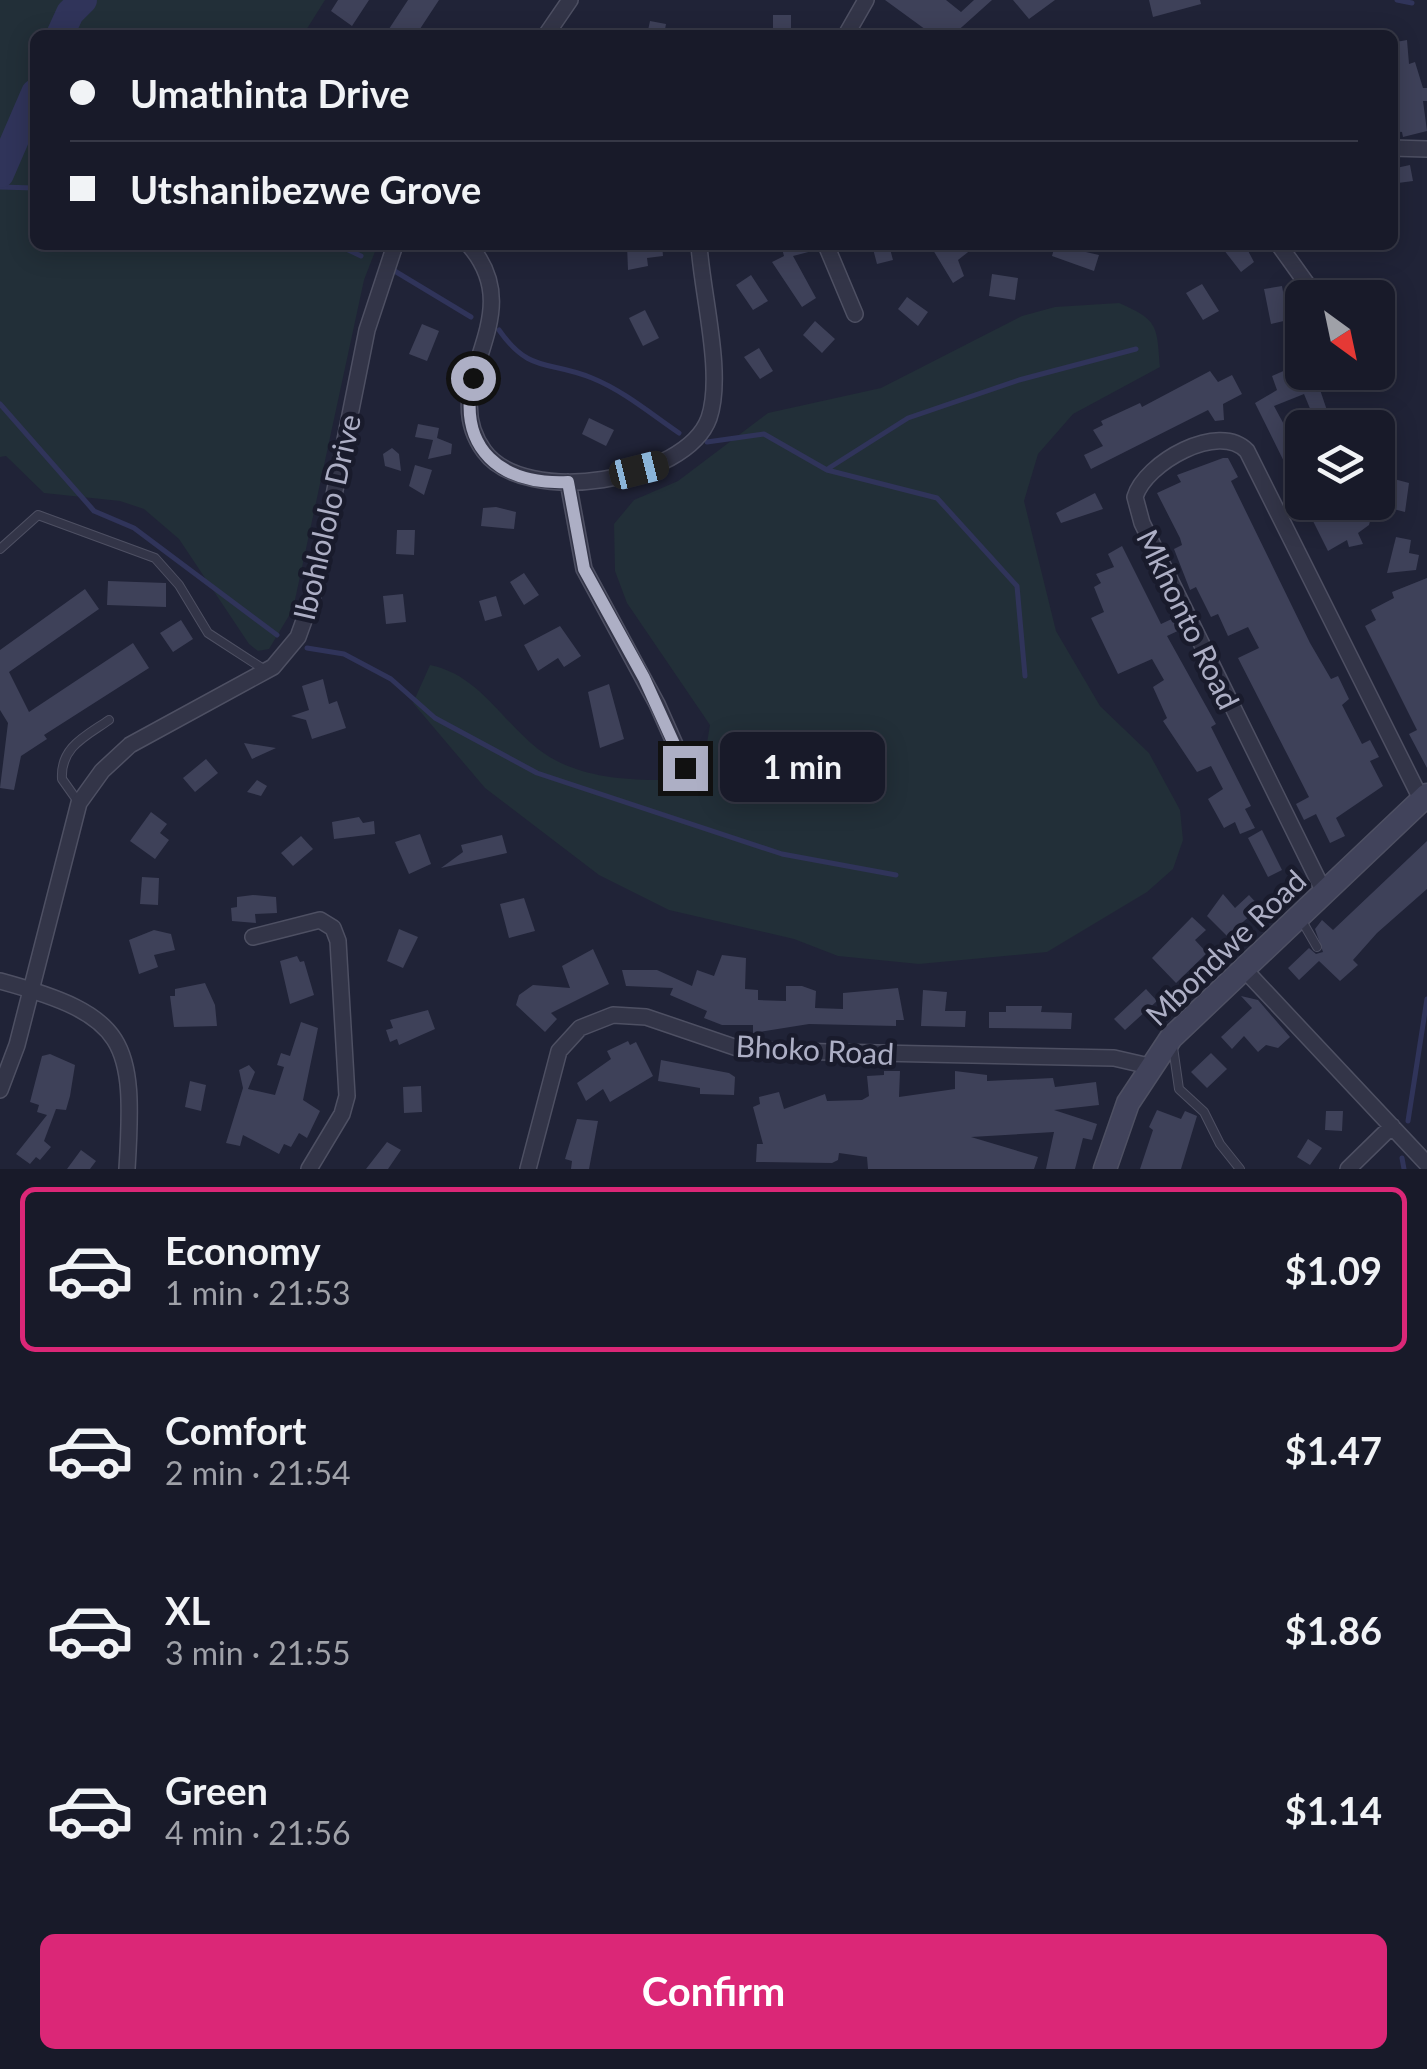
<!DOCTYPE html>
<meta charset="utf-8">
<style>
body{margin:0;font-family:Lato,sans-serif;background:#252735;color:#f1f3f6;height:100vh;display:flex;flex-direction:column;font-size:38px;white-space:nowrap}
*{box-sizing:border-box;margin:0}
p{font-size:32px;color:#9fa1a8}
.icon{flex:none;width:55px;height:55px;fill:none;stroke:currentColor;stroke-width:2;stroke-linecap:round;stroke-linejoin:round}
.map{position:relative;height:1169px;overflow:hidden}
.details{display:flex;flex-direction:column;background:#181a29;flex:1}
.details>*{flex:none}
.banner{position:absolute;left:30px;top:30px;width:1368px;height:220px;border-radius:15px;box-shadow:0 5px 25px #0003,0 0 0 2px #363846;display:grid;align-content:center;height:220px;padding:0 40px;background:#181a29}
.needle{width:65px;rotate:147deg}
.controls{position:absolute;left:1285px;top:280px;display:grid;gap:20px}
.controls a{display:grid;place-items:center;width:110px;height:110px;border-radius:15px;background:#181a29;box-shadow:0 5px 25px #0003,0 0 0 2px #363846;font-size:50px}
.end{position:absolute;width:45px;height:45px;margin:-22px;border:12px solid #adafc5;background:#111;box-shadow:0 0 0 5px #111}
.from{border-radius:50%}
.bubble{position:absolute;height:70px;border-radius:15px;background:#181a29;box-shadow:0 5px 25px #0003,0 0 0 2px #363846;font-size:32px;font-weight:700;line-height:70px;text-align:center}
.car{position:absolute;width:30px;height:60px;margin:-30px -15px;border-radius:12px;box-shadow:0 0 8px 2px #0007;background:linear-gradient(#222 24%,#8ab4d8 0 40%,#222 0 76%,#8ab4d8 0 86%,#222 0)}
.banner b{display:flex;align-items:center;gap:35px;height:95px;font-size:38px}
.banner b+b{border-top:2px solid #363846}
.banner i{width:25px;height:25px;background:#f1f3f6}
ul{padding:18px 0 0;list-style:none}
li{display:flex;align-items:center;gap:30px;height:165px;margin:0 20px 15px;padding:0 20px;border:5px solid transparent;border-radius:15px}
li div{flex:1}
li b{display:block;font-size:38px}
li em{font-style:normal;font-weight:700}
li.current{border-color:#db2777}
li>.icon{width:90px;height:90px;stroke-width:1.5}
.primary-button{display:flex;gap:20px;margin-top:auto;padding:20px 40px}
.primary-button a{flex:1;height:115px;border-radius:15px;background:#db2777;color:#fff;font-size:40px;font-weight:700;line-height:115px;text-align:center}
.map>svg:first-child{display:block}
</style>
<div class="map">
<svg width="1427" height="1169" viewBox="0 0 1427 1169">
<rect width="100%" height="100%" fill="#202337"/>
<!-- green -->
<path fill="#222f38" d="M 0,0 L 325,0 L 303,35 L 35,35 L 35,245 L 369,245 L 376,249 L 364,280 L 293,609 L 269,649 L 258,651 L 249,644 L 179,539 L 144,509 L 120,501 L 44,493 L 6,456 L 0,457 Z
M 1119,303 C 1158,320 1157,325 1160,367 L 1073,414 L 1038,454 L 1024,501 L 1056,631 L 1100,706 L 1149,753 L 1180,810 L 1183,840 L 1173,869 L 1147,892 L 1047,952 L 919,964 L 838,956 L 794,939 L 669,910 L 599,875 L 485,788 L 413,703 L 430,665 C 479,675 501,720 538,749 C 581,783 649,782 701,778 L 710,725 L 627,603 L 615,571 L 614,524 L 634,500 L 678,481 L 768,413 L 881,388 L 1022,316 L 1055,307 Z"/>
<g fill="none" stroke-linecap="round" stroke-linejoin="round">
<!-- stream -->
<path stroke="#30345a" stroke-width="5" d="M 1397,0 L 1412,3
M 0,187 L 35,188
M 338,245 L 361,256
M 393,270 L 471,317
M 499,330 C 530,374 548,360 592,378 C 624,391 651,414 679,433
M 0,404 L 94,511 L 134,528 L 277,635
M 707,442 L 764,434 L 827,470 L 937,498 L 1017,586 L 1025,676
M 829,468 L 908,418 L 1019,380 L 1136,349
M 307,648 L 344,654 L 391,679 L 435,718 L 537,773 L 782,854 L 896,875
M 1408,1121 L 1427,999
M 1402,1158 L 1404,1169"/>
<!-- river -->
<path stroke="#30345a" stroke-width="28" d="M 60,35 L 70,13 L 83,0
M 0,174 L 35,93"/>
</g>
<!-- building -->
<path fill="#3e4159" d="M 338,0 L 369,0 L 352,26 L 331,11 Z
M 408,0 L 439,0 L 416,35 L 385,35 Z
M 885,0 L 946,0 L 961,12 L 974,0 L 992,0 L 953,35 L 933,35 Z
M 1013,0 L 1055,0 L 1029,19 Z
M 1149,0 L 1200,0 L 1201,4 L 1153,17 Z
M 773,15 L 791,15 L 791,35 L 773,35 Z
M 650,21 L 666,24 L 664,35 L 647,35 Z
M 1407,40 L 1409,64 L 1415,62 L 1423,88 L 1427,88 L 1427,101 L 1423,101 L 1427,131 L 1403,137 L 1402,132 L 1392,131 L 1392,84 L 1396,42 Z
M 1410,165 L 1413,181 L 1398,183 L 1396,168 Z
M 627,245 L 662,245 L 663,256 L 647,258 L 648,266 L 628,270 Z
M 781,245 L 815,245 L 816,250 L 793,256 L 816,298 L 802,307 L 772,262 L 784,256 Z
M 872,245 L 889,245 L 893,260 L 877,264 Z
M 930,245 L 977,245 L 958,260 L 964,276 L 953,283 Z
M 1055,245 L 1099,255 L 1094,271 L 1052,256 Z
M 1220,245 L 1245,245 L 1254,262 L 1241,272 Z
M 992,274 L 1018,278 L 1015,300 L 989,296 Z
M 751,275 L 768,301 L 753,310 L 736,285 Z
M 1202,284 L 1219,311 L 1203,320 L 1186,293 Z
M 1282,286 L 1288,320 L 1271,324 L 1264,289 Z
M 1378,287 L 1393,329 L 1378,334 Z
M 907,297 L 928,312 L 918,326 L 898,309 Z
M 645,310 L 659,338 L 643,346 L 629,318 Z
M 815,321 L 835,339 L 822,353 L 803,335 Z
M 422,324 L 439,331 L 427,361 L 409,354 Z
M 1291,329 L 1302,329 L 1302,372 L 1314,372 L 1333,428 L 1318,428 L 1304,394 L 1274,406 L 1294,443 L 1302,439 L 1302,498 L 1255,403 L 1277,390 L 1272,376 L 1288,369 Z
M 759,348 L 773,371 L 760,379 L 744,357 Z
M 1210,371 L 1218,382 L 1232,375 L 1242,394 L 1223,404 L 1224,420 L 1215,421 L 1208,410 L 1091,469 L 1084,455 L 1103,446 L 1093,430 L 1103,425 L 1101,421 L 1140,403 L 1142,407 Z
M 589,418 L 614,430 L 606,446 L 582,434 Z
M 418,424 L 439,428 L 437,438 L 452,444 L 451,454 L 428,459 L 433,440 L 415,437 Z
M 392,448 L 399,454 L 401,471 L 385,466 L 383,454 Z
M 1223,458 L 1228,458 L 1238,477 L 1231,481 L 1310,643 L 1331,679 L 1338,676 L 1349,699 L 1342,705 L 1362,744 L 1370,740 L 1379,757 L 1370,761 L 1383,786 L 1336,818 L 1345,836 L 1330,843 L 1316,814 L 1304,820 L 1296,804 L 1309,797 L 1238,658 L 1259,648 L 1248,627 L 1228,636 L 1218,614 L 1211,617 L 1196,587 L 1190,590 L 1174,549 L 1182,545 L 1180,538 L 1157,493 L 1181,482 L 1177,475 Z
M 415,465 L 432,470 L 424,495 L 409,486 Z
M 1394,479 L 1409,483 L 1405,512 L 1378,505 L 1378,482 L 1392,485 Z
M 1095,493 L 1103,509 L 1061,523 L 1056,513 Z
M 1322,502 L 1330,518 L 1375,502 L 1369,525 L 1358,533 L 1363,544 L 1349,547 L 1347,540 L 1328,551 L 1307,509 Z
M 496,507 L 516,512 L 514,529 L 481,526 L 483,508 Z
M 397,530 L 415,530 L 414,555 L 396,554 Z
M 1396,537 L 1411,540 L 1409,553 L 1419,555 L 1416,570 L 1387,573 Z
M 1122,546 L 1161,624 L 1176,617 L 1182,629 L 1167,636 L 1216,724 L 1211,727 L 1251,806 L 1245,809 L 1255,828 L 1240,834 L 1235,822 L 1224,828 L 1208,799 L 1223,789 L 1211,766 L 1197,772 L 1163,721 L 1167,718 L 1153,687 L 1164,680 L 1152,659 L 1118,674 L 1091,618 L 1104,612 L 1094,587 L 1101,583 L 1096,574 L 1114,567 L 1108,554 Z
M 524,573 L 539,595 L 524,605 L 510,582 Z
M 1427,578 L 1427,768 L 1409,734 L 1417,730 L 1365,626 L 1376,620 L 1371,610 L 1394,598 L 1392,592 Z
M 108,581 L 166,583 L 166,607 L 107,605 Z
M 85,589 L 99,609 L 9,672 L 29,712 L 133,643 L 149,668 L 44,735 L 47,739 L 21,756 L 14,790 L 0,788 L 8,723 L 0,710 L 0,650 Z
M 403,594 L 406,622 L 386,624 L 383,596 Z
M 496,596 L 502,616 L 485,621 L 479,601 Z
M 181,620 L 193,639 L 173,652 L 160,633 Z
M 560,626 L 581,656 L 564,667 L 558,658 L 538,671 L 524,645 Z
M 323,679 L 329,704 L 337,701 L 346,728 L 312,739 L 306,720 L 291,716 L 309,710 L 302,686 Z
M 609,684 L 624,739 L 600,748 L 588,692 Z
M 244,743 L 276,748 L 252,759 Z
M 206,759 L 218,773 L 195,792 L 183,778 Z
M 257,780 L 267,786 L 261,796 L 247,792 Z
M 151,812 L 167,824 L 160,833 L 169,840 L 155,859 L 130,841 Z
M 359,817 L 363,823 L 374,821 L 375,834 L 334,839 L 332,822 Z
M 1262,830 L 1282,870 L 1268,877 L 1248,838 Z
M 420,834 L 431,864 L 409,874 L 395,842 Z
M 502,835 L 507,853 L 441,868 L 463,852 L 461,845 Z
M 301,836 L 313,849 L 293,866 L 281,853 Z
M 1427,841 L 1427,889 L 1377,933 L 1353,960 L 1358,965 L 1340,981 L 1319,961 L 1299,980 L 1288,968 L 1309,948 L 1316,954 L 1323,952 L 1315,929 L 1322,920 L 1333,930 Z
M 142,877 L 159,878 L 158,905 L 140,904 Z
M 1223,894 L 1235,908 L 1249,895 L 1260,907 L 1227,936 L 1207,916 Z
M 253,895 L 276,897 L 277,913 L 255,914 L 256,923 L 232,921 L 231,908 L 237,907 L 237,897 Z
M 524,898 L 535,931 L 509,938 L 500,904 Z
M 1192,917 L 1206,930 L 1195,940 L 1207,953 L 1176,983 L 1152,958 Z
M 399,929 L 418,937 L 403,968 L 387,961 Z
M 154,930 L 171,934 L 175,950 L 154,955 L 158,967 L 139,974 L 129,940 Z
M 593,949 L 609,984 L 551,1013 L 557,1019 L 545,1032 L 516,1005 L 519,995 L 533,985 L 570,988 L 562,966 Z
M 722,955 L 746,958 L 745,989 L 758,990 L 758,1000 L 786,1001 L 786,986 L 802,986 L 816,991 L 815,1008 L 843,1009 L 843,993 L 898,988 L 904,1020 L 896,1020 L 896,1026 L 809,1024 L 753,1033 L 753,1025 L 722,1025 L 704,1018 L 707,1011 L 670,995 L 673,988 L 626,986 L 622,970 L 657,970 L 692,986 L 697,970 L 714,976 Z
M 297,956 L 300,962 L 304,961 L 314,995 L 290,1004 L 280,961 Z
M 205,983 L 215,1005 L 217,1026 L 174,1027 L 170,996 L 175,996 L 175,989 Z
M 1146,989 L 1157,1001 L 1125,1030 L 1114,1019 Z
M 923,990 L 947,992 L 945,1011 L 966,1011 L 965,1027 L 921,1026 Z
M 1241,996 L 1258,1000 L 1290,1037 L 1278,1048 L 1266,1045 L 1258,1052 L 1244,1036 L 1232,1049 L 1221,1037 L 1252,1008 Z
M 1006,1006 L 1042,1006 L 1041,1012 L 1072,1013 L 1071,1029 L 989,1028 L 989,1012 L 1006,1012 Z
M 428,1010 L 435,1029 L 399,1045 L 397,1039 L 390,1042 L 386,1030 L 393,1028 L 390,1020 Z
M 301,1022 L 318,1028 L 303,1100 L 320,1111 L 307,1138 L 299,1133 L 291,1147 L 284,1144 L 279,1154 L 243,1135 L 240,1146 L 226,1143 L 243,1088 L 239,1070 L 249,1065 L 255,1072 L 248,1089 L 275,1095 L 284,1067 L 277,1065 L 281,1053 L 290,1056 Z
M 628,1041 L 630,1045 L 636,1042 L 653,1076 L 610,1102 L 603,1089 L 586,1101 L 577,1083 L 611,1059 L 607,1051 Z
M 1211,1053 L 1227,1069 L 1207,1088 L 1191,1072 Z
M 50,1054 L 75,1065 L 70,1096 L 66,1110 L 56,1109 L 44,1141 L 51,1147 L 40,1160 L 36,1157 L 30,1164 L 16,1154 L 47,1115 L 37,1112 L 39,1105 L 30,1102 L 42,1056 Z
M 661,1060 L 729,1073 L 735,1077 L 734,1095 L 700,1094 L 700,1088 L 658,1081 Z
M 884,1071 L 900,1071 L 899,1097 L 955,1089 L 955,1071 L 987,1075 L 987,1081 L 1053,1078 L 1055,1087 L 1096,1082 L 1099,1105 L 1054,1110 L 1097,1124 L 1092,1140 L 1083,1138 L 1075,1169 L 1046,1169 L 1054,1132 L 971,1137 L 1038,1157 L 1034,1169 L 868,1169 L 867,1157 L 839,1153 L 838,1160 L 832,1163 L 756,1162 L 757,1144 L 763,1144 L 753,1107 L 760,1104 L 759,1097 L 779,1092 L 784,1109 L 825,1094 L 827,1101 L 862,1100 L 869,1096 L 867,1076 L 884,1075 Z
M 190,1081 L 206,1085 L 201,1111 L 185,1107 Z
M 421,1086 L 422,1112 L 404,1113 L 403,1087 Z
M 1157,1110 L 1181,1119 L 1185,1111 L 1197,1116 L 1181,1169 L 1140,1169 L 1153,1130 L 1149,1127 Z
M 1326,1111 L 1343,1111 L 1342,1131 L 1325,1130 Z
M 577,1119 L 598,1121 L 589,1169 L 571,1169 L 572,1161 L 565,1159 Z
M 1308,1139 L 1322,1148 L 1310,1165 L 1297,1157 Z
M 387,1142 L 401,1150 L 388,1169 L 366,1169 Z
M 81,1150 L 96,1161 L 90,1169 L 67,1169 Z"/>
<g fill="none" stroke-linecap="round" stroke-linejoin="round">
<defs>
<path id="lane" d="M 0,549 L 38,515 L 155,558 L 179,585 L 208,633 L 265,670
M 79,803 L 62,779 C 60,747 86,736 109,720
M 1302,921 L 1317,947
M 1173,1047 L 1179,1089 L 1204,1112 L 1220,1144 L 1240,1169"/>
<path id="street" d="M 546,35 L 570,0
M 846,35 L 866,0
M 1392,148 L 1427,149
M 469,245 C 533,319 434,382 484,451 C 524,507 686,482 709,418 C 724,374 702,294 699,245
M 826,245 L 855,314
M 1279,245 L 1317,298
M 1358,372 L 1361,377
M 568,482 L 584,569 L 657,704 L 685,767
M 1324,892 L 1142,523 L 1135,497 C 1145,463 1219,421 1247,451 L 1422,801
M 253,937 L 320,920 L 333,928 L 338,941 L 347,1096 L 342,1114 L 309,1169
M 1243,968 L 1427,1164
M 0,981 C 128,1016 135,1040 127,1169
M 0,1090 L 17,1045 L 79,803 L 102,771 L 130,745 L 273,667 L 298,637 L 315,590 L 367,330 L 395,245
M 528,1169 L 559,1051 L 580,1028 L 613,1015 L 646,1017 L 743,1050 L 1114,1058 L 1149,1066
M 1348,1169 L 1392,1126"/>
<path id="secondary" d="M 1105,1169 L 1128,1103 L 1171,1038 L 1427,795"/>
</defs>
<!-- lane casing -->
<use href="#lane" stroke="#4e5063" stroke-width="10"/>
<!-- street casing -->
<use href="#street" stroke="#4e5063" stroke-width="18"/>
<!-- secondary casing -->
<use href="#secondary" stroke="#4e5063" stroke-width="25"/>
<!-- lane -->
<use href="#lane" stroke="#333548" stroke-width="8"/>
<!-- street -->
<use href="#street" stroke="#333548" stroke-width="15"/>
<!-- secondary -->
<use href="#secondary" stroke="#41435b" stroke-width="22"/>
</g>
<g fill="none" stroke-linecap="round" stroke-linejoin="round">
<!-- route -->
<path stroke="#adafc5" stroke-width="12" d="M 473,378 C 457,449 501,485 568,482 L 584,569 L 644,678 L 685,768"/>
</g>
<g text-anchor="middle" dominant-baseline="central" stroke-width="9" stroke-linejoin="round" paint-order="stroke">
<!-- street labels -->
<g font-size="30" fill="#adafc5" stroke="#191b2c">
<text transform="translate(326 517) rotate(-77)">Ibohlololo Drive</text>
<text transform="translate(1189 619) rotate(64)">Mkhonto Road</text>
<text transform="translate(1225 947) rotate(-44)">Mbondwe Road</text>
<text transform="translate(815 1049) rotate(3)">Bhoko Road</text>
</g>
</g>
</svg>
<div class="controls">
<a><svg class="needle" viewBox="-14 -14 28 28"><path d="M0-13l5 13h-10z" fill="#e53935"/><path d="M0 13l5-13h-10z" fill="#9fa1a8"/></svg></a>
<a><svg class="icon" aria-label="layers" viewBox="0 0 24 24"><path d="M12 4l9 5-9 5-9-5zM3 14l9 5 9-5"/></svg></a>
</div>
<i class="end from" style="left:473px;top:378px"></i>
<i class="end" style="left:685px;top:768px"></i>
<div class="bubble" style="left:720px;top:732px;width:165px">1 min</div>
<i class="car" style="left:639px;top:470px;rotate:76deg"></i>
<div class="banner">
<b><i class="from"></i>Umathinta Drive</b>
<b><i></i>Utshanibezwe Grove</b>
</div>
</div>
<section class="details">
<ul>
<li class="current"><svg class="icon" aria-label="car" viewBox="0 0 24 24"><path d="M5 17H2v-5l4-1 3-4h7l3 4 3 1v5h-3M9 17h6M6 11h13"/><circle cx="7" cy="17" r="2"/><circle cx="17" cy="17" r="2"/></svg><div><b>Economy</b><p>1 min · 21:53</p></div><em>$1.09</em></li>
<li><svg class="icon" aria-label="car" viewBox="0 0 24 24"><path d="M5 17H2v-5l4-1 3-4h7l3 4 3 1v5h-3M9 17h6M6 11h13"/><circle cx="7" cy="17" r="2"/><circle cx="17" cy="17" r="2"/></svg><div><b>Comfort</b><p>2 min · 21:54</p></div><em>$1.47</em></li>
<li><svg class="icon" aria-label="car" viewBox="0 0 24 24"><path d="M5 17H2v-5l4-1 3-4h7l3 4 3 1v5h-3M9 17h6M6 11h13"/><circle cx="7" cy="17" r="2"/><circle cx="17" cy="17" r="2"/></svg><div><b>XL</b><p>3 min · 21:55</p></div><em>$1.86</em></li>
<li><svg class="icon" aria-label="car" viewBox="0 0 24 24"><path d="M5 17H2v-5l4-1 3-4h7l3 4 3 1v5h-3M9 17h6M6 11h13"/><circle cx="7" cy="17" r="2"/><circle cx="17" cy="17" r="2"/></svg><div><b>Green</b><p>4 min · 21:56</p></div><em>$1.14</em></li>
</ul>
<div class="primary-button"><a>Confirm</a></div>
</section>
